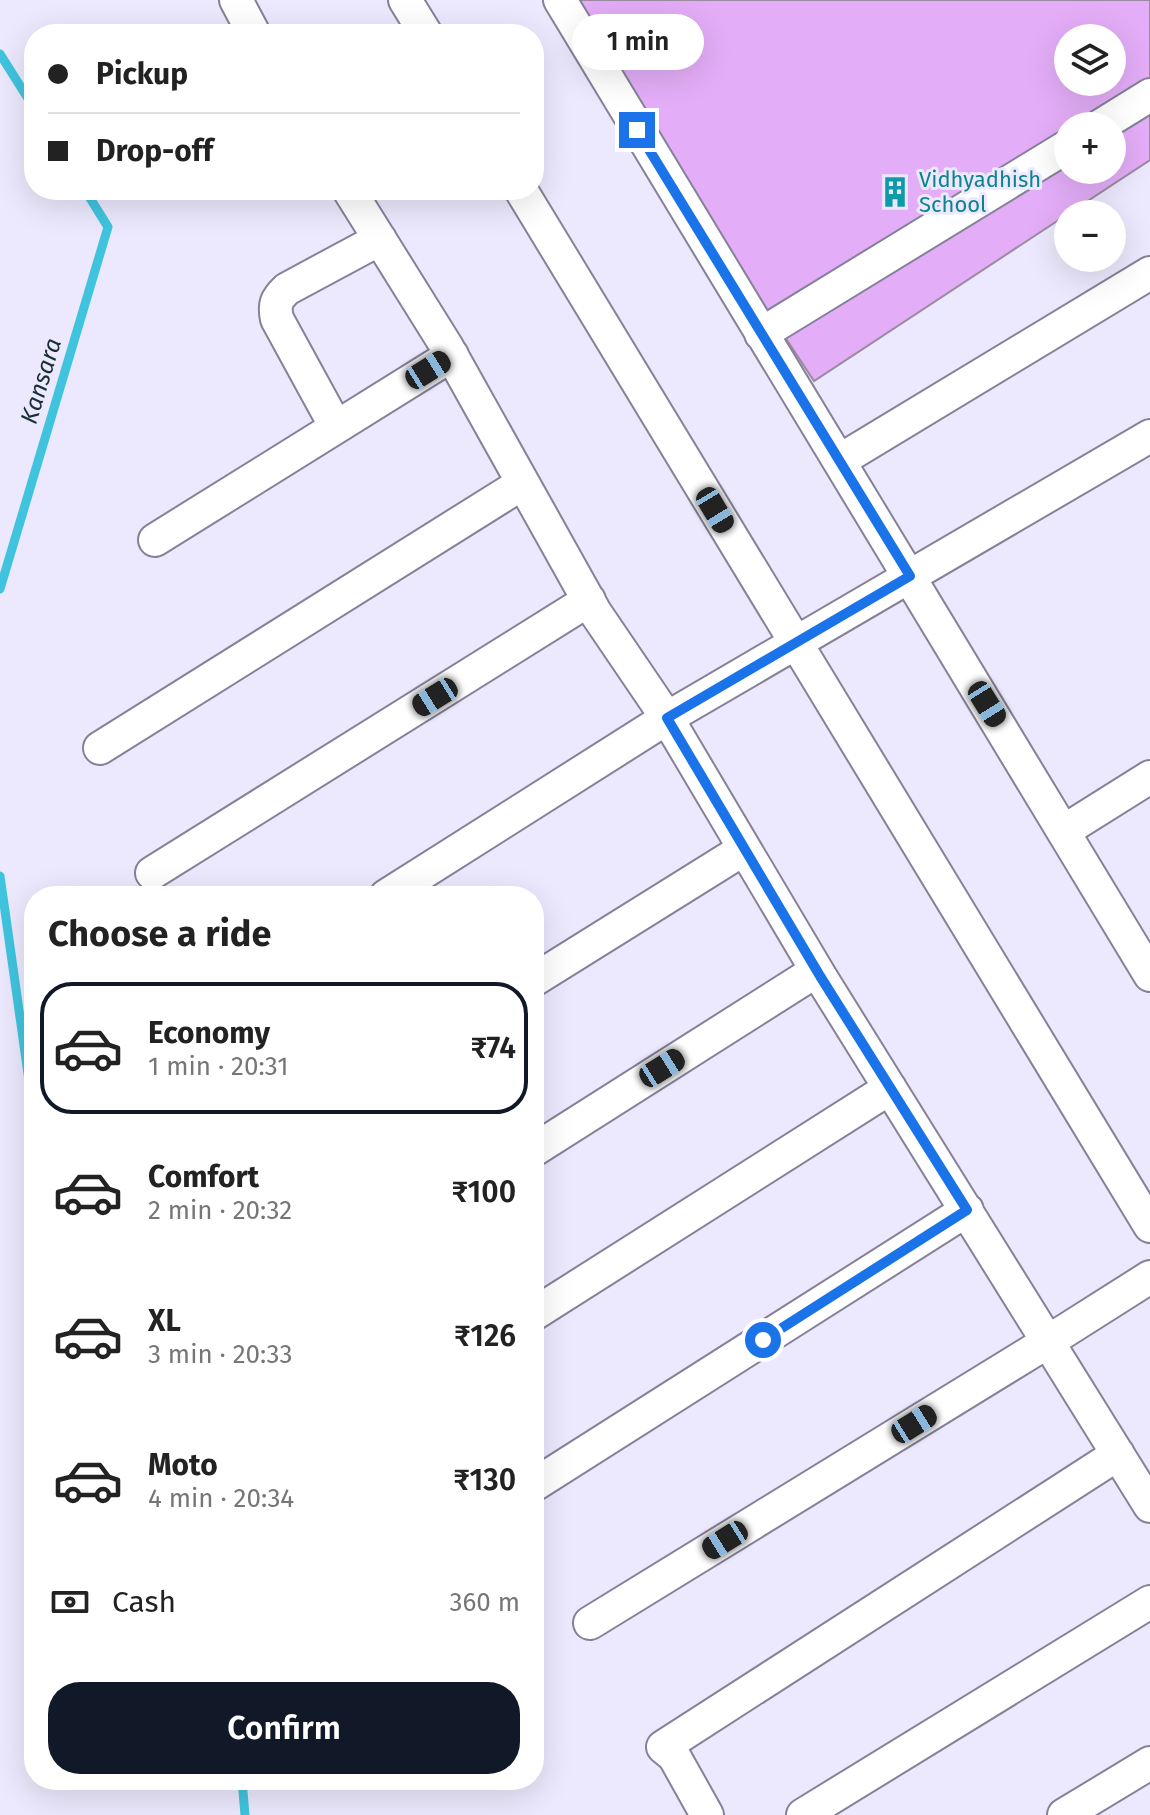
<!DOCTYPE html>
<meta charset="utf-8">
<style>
body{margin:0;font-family:"Fira Sans",sans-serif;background:#f2f2f2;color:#222;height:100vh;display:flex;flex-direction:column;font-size:30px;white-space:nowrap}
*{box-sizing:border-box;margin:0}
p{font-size:26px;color:#767676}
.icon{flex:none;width:44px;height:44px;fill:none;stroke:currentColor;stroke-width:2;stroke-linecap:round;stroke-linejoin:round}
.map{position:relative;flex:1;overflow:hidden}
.details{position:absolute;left:24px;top:886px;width:520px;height:904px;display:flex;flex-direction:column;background:#fff;border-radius:32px;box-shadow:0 8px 32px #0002}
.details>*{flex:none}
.top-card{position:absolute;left:24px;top:24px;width:520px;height:176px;border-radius:32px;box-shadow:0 8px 32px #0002;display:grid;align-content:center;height:176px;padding:0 24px;background:#fff}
.tools{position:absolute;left:1054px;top:24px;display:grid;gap:16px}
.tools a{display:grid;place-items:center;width:72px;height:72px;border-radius:50%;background:#fff;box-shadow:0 8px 32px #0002;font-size:40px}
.end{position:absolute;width:36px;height:36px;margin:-18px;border:10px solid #1a73e8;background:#fff;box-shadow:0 0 0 4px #fff}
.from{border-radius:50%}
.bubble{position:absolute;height:56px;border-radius:28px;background:#fff;box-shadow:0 8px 32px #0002;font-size:26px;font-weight:600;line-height:56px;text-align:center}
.car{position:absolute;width:24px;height:48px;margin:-24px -12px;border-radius:10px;box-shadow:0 0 6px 2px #0007;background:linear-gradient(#222 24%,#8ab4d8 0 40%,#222 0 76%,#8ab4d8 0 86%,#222 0)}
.top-card b{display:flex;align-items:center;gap:28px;height:76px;font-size:30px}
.top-card b+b{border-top:2px solid #e0e0e0}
.top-card i{width:20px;height:20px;background:#222}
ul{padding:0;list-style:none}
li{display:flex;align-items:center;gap:24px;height:132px;margin:0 16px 12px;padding:0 8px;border:4px solid transparent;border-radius:32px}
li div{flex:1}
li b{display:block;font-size:30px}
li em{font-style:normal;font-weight:600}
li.current{border-color:#111827}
li>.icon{width:72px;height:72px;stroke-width:1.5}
h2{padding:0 24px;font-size:36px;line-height:96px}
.pay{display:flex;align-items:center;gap:20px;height:88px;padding:0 24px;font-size:30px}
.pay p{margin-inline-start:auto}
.action{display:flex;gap:16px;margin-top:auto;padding:16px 24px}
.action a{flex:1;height:92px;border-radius:32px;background:#111827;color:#fff;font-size:32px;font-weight:600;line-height:92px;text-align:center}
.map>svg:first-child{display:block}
</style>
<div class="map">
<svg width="1150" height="1815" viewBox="0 0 1150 1815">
<rect width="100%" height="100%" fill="#ece8fd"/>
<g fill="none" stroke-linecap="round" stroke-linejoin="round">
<!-- stream -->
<path stroke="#40c4de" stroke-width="9" d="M 0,54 L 34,108
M 0,589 L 108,227 L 85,190
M 0,876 L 34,1116
M 242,1780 L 245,1815"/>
</g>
<!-- building -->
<path fill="#e3adf7" stroke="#9a8ba0" stroke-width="2" fill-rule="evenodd" d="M 562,0 L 1150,0 L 1150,160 L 814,381 ZM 1068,38 L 1112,38 L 1112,82 L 1068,82 ZM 1068,126 L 1112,126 L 1112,170 L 1068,170 Z"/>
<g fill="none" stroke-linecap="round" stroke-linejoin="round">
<defs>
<path id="street" d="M 236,0 L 254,34
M 405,0 L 426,34
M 560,0 L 1150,975
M 1100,126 L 1150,95
M 349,190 L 447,347 L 595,612 L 667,718 L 820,976 L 1150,1506
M 521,190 L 1150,1226
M 761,334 L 1068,146
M 336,427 L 277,319 C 274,305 276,299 287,289 L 380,239
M 839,461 L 1150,273
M 155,540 L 452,355
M 100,748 L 523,483
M 1064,831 L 1150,777
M 152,873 L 589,600
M 386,896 L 667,718 L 1150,436
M 534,980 L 744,849
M 534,1150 L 816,971
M 534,1314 L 890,1088
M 534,1485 L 967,1210
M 590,1623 L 1049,1341 L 1150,1277
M 707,1815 L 674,1756 L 663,1747 L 1118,1454
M 803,1815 L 1150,1602
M 1064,1815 L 1150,1763"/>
</defs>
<!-- street casing -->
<use href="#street" stroke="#858199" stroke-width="36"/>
<!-- street -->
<use href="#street" stroke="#fff" stroke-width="32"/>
</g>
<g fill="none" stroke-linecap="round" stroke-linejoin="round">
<!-- route -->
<path stroke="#1a73e8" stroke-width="10" d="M 637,130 L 910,576 L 667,718 L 820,976 L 967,1210 L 763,1340"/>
</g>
<!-- icons -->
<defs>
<symbol id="building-bare" viewBox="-9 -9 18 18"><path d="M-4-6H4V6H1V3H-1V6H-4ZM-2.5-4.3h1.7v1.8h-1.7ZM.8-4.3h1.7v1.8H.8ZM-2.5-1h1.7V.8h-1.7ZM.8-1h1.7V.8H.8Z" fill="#0f9aa8" stroke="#ece8fd" stroke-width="2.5" paint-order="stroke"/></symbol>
</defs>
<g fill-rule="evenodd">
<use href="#building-bare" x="873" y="170" width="44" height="44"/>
</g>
<g text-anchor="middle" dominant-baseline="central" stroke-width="6" stroke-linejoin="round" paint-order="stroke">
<!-- culture labels -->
<g font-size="22" fill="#0d838f" stroke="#ece8fd" text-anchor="start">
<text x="919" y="179">Vidhyadhish<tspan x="919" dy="25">School</tspan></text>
</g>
<!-- water labels -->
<g font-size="24" font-style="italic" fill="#182f33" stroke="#ece8fd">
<text transform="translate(41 381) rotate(-73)">Kansara</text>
</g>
</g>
</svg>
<div class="tools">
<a><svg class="icon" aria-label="layers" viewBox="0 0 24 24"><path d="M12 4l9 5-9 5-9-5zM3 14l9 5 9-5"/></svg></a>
<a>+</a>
<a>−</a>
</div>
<i class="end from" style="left:763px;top:1340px"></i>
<i class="end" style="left:637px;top:130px"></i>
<div class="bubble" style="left:572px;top:14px;width:132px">1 min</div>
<i class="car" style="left:428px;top:370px;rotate:58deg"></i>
<i class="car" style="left:715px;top:510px;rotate:149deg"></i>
<i class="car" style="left:435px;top:697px;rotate:238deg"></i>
<i class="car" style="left:987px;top:704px;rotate:148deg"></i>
<i class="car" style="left:662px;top:1068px;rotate:58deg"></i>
<i class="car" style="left:914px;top:1424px;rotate:58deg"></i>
<i class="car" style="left:725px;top:1540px;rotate:238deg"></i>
<div class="top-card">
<b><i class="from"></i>Pickup</b>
<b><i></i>Drop-off</b>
</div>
<section class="details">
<h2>Choose a ride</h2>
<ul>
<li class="current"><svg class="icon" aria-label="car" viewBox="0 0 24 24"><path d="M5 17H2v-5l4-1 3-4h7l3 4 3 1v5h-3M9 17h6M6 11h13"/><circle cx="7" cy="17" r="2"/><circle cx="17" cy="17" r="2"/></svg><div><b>Economy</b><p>1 min · 20:31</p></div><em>₹74</em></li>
<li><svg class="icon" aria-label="car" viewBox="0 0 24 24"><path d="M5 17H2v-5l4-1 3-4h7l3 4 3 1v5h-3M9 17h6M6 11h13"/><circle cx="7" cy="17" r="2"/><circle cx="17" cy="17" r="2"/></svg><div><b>Comfort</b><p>2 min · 20:32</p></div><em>₹100</em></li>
<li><svg class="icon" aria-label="car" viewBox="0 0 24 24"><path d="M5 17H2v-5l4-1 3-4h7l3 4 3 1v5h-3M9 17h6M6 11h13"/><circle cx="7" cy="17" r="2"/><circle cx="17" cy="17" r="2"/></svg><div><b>XL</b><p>3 min · 20:33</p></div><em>₹126</em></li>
<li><svg class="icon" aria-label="car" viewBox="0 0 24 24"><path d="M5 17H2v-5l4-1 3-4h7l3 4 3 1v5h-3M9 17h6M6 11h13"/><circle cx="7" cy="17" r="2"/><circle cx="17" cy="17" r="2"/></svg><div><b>Moto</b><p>4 min · 20:34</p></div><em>₹130</em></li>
</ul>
<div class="pay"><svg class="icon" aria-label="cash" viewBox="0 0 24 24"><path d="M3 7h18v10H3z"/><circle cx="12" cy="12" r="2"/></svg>Cash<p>360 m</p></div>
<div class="action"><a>Confirm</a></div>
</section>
</div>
